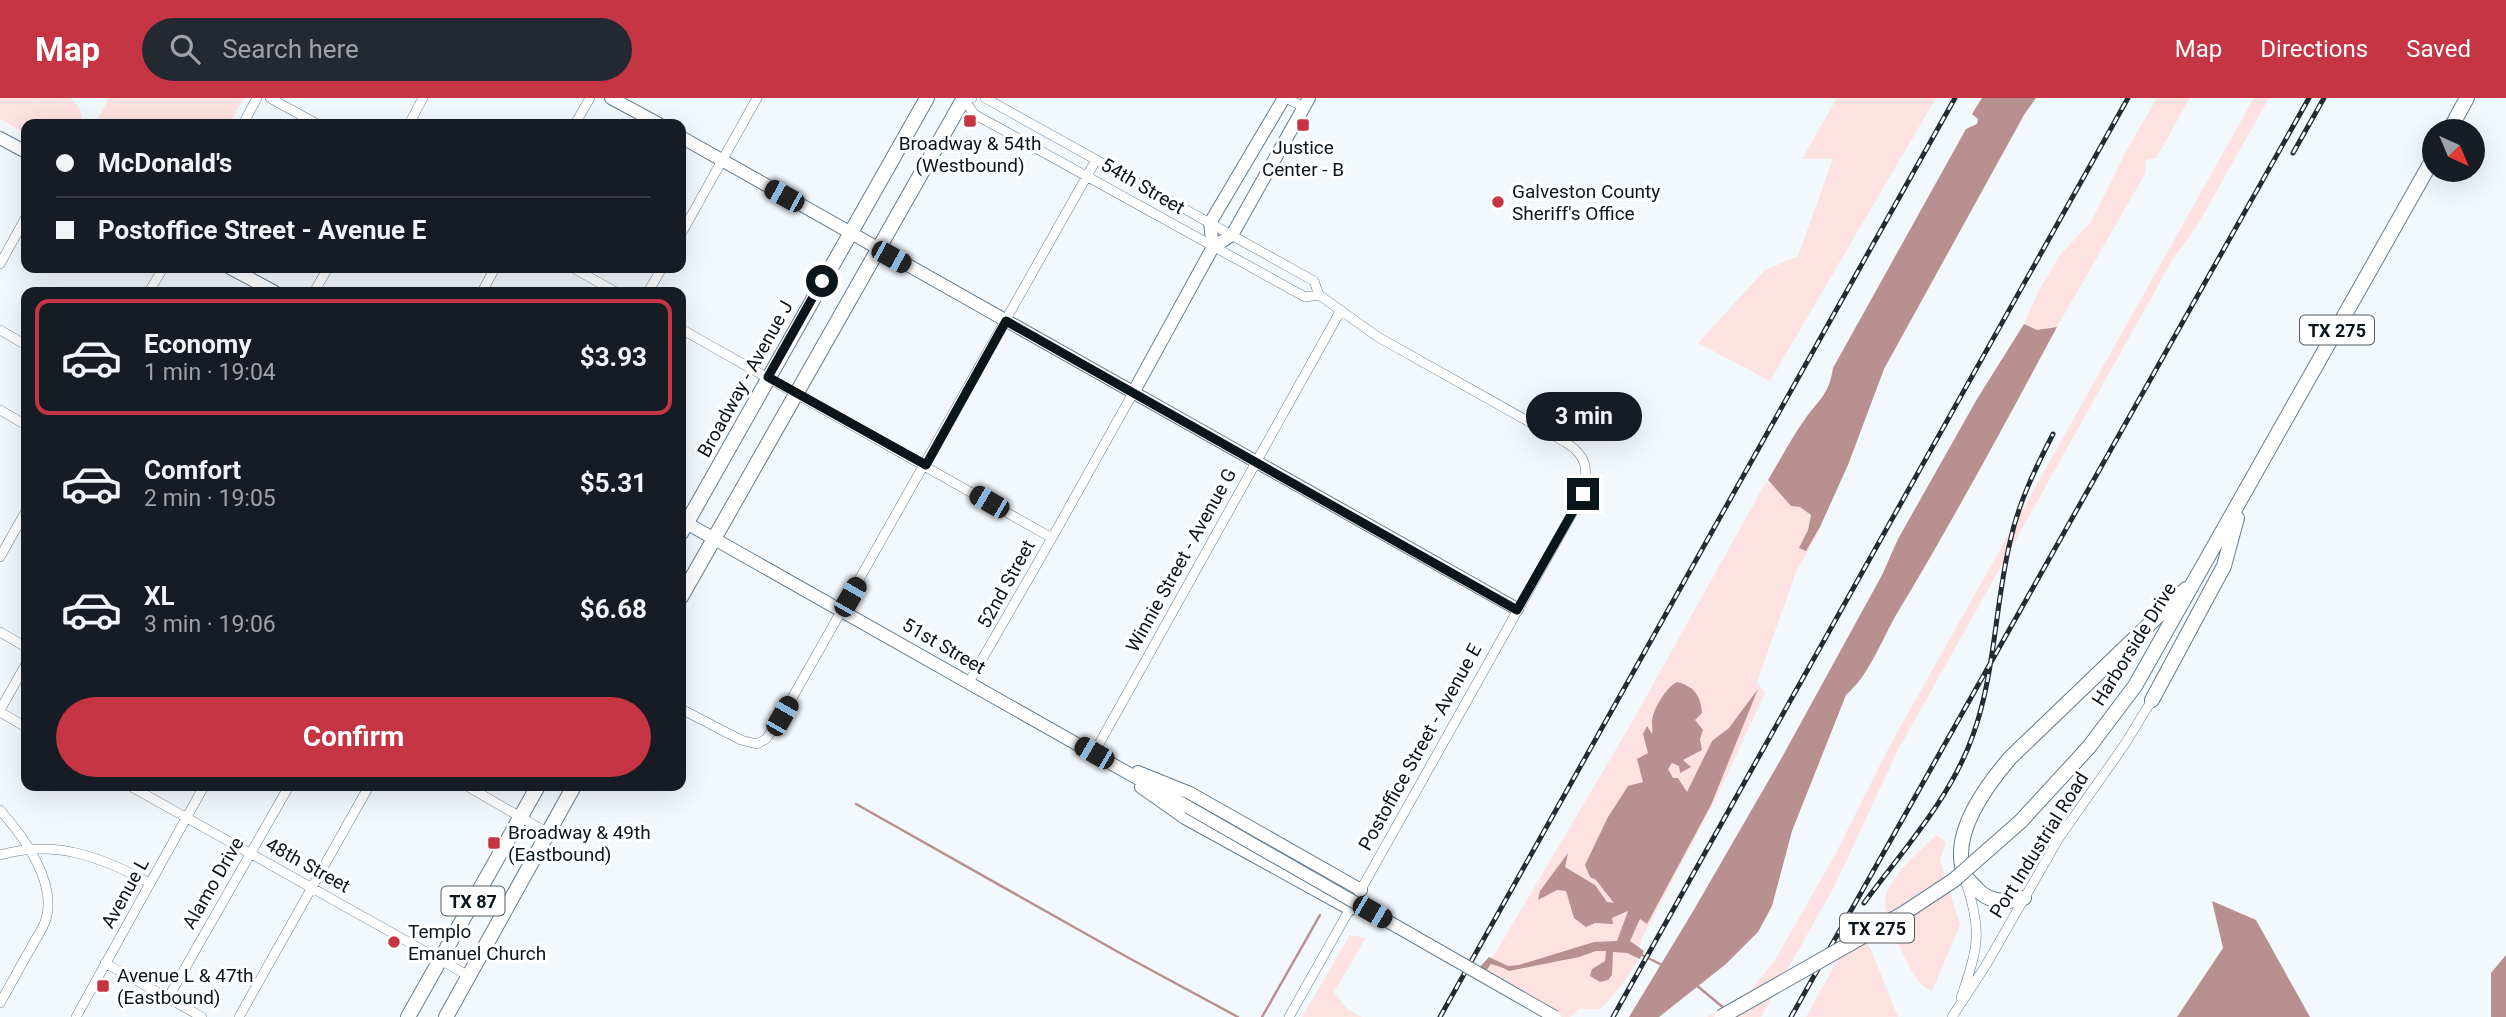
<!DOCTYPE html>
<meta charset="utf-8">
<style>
body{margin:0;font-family:Roboto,sans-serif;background:#242831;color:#f1f3f6;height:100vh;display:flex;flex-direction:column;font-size:26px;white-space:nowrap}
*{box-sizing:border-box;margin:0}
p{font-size:23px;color:#9ea1a6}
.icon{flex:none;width:38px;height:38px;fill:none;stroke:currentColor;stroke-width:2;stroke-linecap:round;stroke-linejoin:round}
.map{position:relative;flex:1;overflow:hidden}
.side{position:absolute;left:21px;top:189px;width:665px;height:504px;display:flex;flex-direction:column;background:#171b24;border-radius:14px;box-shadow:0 7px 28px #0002}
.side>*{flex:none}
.hud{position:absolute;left:21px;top:21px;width:665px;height:154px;border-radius:14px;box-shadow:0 7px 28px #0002;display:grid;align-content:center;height:154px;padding:0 35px;background:#171b24}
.needle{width:46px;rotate:136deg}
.tools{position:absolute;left:2422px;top:21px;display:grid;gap:14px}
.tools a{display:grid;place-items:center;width:63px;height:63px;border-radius:50%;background:#171b24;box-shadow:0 7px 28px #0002;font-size:35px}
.end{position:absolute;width:32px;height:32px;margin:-16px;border:9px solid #0b151c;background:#fff;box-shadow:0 0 0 4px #fff}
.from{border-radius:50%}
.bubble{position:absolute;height:49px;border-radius:24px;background:#171b24;box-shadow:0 7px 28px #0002;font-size:23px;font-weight:700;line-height:49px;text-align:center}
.car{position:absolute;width:21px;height:42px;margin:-21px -10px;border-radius:9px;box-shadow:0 0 5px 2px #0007;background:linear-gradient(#222 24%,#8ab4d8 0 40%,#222 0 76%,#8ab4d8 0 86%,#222 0)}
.hud b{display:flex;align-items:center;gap:24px;height:66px;font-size:26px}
.hud b+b{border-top:2px solid #363941}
.hud i{width:18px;height:18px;background:#f1f3f6}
ul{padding:12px 0 0;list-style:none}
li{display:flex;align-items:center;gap:21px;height:116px;margin:0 14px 10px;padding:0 21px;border:4px solid transparent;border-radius:14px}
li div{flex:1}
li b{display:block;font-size:26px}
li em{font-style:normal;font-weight:700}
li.current{border-color:#c53543}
li>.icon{width:63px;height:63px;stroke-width:1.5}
.cta{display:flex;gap:14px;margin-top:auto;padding:14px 35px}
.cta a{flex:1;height:80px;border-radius:42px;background:#c53543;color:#fff;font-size:28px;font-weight:700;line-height:80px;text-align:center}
header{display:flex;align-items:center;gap:42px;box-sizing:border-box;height:98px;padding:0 35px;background:#c53543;color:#fff}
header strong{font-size:33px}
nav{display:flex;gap:38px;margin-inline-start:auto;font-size:24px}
.search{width:490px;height:63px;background:#242831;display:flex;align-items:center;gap:18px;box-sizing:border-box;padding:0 24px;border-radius:38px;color:#9ea1a6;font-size:26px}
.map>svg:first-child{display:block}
</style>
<header>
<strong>Map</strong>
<div class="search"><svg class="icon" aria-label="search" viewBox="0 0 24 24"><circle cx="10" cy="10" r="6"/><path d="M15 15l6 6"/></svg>Search here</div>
<nav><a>Map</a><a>Directions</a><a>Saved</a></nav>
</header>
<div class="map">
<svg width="2506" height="919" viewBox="0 0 2506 919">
<rect width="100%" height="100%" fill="#f3f8fd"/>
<!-- green -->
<path fill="#fde2e1" d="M 0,0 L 71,0 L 80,11 L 83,26 L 26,26 L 26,36 L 0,21 Z
M 109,0 L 244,0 L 229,26 L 95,26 Z
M 1837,0 L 1936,0 L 1770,283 L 1698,245 L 1765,172 L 1798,158 L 1833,61 L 1802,61 Z
M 2157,0 L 2190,0 L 2156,60 L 2146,62 L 2145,76 L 2057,229 L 2037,232 L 2024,226 L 2038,194 L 2060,157 L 2091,124 L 2125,55 Z
M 2254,0 L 2269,0 L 2197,128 L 2173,161 L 1897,654 L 1835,787 L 1761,919 L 1707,919 L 1751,892 L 1775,862 L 1836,755 L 1889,649 Z
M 1766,384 L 1806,409 L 1817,437 L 1796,474 L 1757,584 L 1765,595 L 1721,690 L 1641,842 L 1637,864 L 1621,888 L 1601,911 L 1579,911 L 1570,919 L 1548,919 L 1476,877 L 1496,854 L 1631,626 Z
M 1936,737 L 1946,744 L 1940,762 L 1960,827 L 1932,893 C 1927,891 1922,888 1919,884 C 1909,871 1881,814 1885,800 C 1893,775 1919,754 1936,737 Z
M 1857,827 L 1872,854 L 1898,919 L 1806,919 Z
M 1350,837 L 1366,840 L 1334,894 L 1347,911 L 1362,919 L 1302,919 Z"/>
<!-- water -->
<path fill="#b7908f" d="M 1982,0 L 2036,0 L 2024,17 L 1884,271 L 1848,367 L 1820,429 L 1806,453 L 1799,450 L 1808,432 L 1811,417 L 1800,409 L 1791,408 L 1768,382 C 1780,362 1791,341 1805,321 C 1819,301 1829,297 1833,270 L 1966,31 L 1977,26 L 1978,21 L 1972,16 Z
M 2024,226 L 2037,232 L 2057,229 C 2006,324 1955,419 1899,512 C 1882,540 1871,575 1846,597 L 1792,733 L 1772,808 L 1758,834 L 1726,866 L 1659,919 L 1629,919 L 1692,815 L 1781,661 L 1882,477 L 1898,441 L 1977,301 Z
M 1677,584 C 1694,588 1701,598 1702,615 L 1695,622 L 1703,632 L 1700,641 L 1702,652 L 1683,662 L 1691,669 L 1680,675 L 1679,668 L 1672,665 L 1668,671 L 1673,680 L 1678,680 L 1687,694 L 1712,643 L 1729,630 L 1758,591 L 1711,707 L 1647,826 L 1640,821 L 1630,843 L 1644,853 L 1640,861 L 1627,855 L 1613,854 L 1612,877 L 1608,882 L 1600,884 L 1590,878 L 1592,871 L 1605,863 L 1606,853 L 1596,853 L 1579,859 L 1509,873 L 1494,865 L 1490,867 L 1484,876 L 1477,872 L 1489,859 L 1508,868 L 1519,867 L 1594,844 L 1617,843 L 1628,813 L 1612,820 L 1613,826 L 1595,825 L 1586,829 L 1574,820 L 1566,793 L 1557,792 L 1538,802 L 1540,793 L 1568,755 L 1565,769 L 1595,787 L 1607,804 L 1614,805 L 1596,782 L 1590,779 L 1585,767 L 1608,719 L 1628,688 L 1643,684 L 1637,661 L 1648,655 L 1643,636 L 1647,628 L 1652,636 C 1653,632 1652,628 1652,624 C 1652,613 1666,589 1677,584 Z
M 2212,803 L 2256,822 L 2310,919 L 2177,919 L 2223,850 Z
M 2506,857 L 2506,919 L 2491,919 L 2491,875 Z"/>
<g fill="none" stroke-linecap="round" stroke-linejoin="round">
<!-- stream -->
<path stroke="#b7908f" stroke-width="2.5" d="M 856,706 L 1127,859 L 1238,919
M 1640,856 L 1662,867
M 1492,865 L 1509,870
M 1695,886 L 1725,911
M 1262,919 L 1320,817"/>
<defs>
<path id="street" d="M 270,0 L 317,26
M 972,0 L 964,1 L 974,16 L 1305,199 L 1319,197
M 985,0 L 1314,183 L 1319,197 L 1378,239 L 1565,344 C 1588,358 1588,371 1583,396 L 1359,795
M 1286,0 L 1304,9
M 243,26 L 257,0
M 409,26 L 423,0
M 575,26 L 590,0
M 681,136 L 757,0
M 0,166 L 26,119
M 573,170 L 616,194
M 149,194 L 163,170
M 314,194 L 328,170
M 482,194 L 495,170
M 648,194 L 662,170
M 681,231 L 1052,440 L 1133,295
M 0,232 L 26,247
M 0,312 L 26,327
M 0,459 L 26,413
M 0,534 L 26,549
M 969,584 L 1052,440
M 681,611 L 741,642 L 757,646 L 766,641 L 782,618 L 1096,62
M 0,612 L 26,566
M 0,614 L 26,629
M 1094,655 L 1341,212
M 130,688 L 469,878
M 467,688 L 548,735
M 0,712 C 23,738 59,786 45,824 C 42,832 36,840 32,848 C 21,867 11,886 0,905
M 0,757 C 56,741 101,759 150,785
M 105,865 L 202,919
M 168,900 L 289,688
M 1961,900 C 1978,849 1983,834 1965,782
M 76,919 L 204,688
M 239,919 L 369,688
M 1289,919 L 1352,807
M 1952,919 L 1986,867 L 2059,740 L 2125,646 L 2152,602"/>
<path id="secondary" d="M 611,0 L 659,26
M 681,39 L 1517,511
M 0,40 L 26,54
M 1213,149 L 1210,125 L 1284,0
M 230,170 L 275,194
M 1133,295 L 1213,149 L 1232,137 L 1309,0
M 681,422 L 1188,709
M 1138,674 L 1190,695 L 1361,792
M 1141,689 L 1185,720 L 1350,811"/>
<path id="primary" d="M 2449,33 L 2467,0
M 681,435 L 927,0
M 681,499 L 964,0
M 2152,602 L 2224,468 L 2237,420
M 2021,723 L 2089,649 L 2135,588 L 2434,59
M 2024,800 C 2007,805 1988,805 1975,789 C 1971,785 1964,777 1963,772 C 1952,733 1987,687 2010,660 L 2186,491
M 408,919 L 538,688
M 446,919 L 574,688"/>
</defs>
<!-- street casing -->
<use href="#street" stroke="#647d90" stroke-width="10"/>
<!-- secondary casing -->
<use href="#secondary" stroke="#647d90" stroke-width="14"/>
<!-- primary casing -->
<use href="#primary" stroke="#647d90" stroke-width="16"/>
<!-- street -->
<use href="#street" stroke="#fff" stroke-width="9"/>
<!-- secondary -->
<use href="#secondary" stroke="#fff" stroke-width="12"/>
<!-- primary -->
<use href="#primary" stroke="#fff" stroke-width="14"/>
<defs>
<path id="rail" d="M 2293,55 L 2324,0
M 1864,805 C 1903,752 1951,700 1973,637 C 1995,576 1995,507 2010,444 C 2018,406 2035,371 2053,336
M 1440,919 L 1955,0
M 1613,919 L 2128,0
M 1791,919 L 2309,0"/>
</defs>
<!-- rail casing -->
<use href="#rail" stroke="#232c33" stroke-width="5"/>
<!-- rail -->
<use href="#rail" stroke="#fff" stroke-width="2.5" stroke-dasharray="8" stroke-linecap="butt"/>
<defs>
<path id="secondary-bridge" d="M 1188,709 L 1555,919"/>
<path id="primary-bridge" d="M 1721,919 L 1904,815 L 1954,782 L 2021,723"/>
</defs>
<!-- secondary-bridge casing -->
<use href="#secondary-bridge" stroke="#647d90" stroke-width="14" stroke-linecap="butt"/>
<!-- primary-bridge casing -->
<use href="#primary-bridge" stroke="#647d90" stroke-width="16" stroke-linecap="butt"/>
<!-- secondary-bridge -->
<use href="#secondary-bridge" stroke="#fff" stroke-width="12"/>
<!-- primary-bridge -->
<use href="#primary-bridge" stroke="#fff" stroke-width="14"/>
</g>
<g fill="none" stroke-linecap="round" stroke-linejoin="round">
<!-- route -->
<path stroke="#0b151c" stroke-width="9" d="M 822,183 L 768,279 L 926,367 L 1006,223 L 1517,512 L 1583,396"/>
</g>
<!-- markers -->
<g fill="#c53543" stroke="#fff" stroke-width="2.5">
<rect x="963" y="16" width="14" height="14" rx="3.5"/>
<rect x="1296" y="20" width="14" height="14" rx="3.5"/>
<circle cx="1498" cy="104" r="7"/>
<rect x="487" y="738" width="14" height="14" rx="3.5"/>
<circle cx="394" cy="844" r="7"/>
<rect x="96" y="881" width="14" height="14" rx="3.5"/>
</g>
<g text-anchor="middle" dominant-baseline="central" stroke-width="6" stroke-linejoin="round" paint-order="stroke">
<!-- shield labels -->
<g fill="#fff" stroke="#545b60" stroke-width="2">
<rect x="2300" y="217.5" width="74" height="29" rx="5"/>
<rect x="441.5" y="788.5" width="63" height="29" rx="5"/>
<rect x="1840" y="815.5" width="74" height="29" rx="5"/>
</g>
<g font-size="18" font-weight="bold" fill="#0b151c">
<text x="2337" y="232">TX 275</text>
<text x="473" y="803">TX 87</text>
<text x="1877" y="830">TX 275</text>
</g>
<!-- poi labels -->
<g font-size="19" fill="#0b151c" stroke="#fff" text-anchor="start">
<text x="970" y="45" text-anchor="middle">Broadway &amp; 54th<tspan x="970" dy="22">(Westbound)</tspan></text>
<text x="1303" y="49" text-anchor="middle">Justice<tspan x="1303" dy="22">Center - B</tspan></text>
<text x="1512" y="93">Galveston County<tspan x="1512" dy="22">Sheriff's Office</tspan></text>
<text x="508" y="734">Broadway &amp; 49th<tspan x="508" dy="22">(Eastbound)</tspan></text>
<text x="408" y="833">Templo<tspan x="408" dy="22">Emanuel Church</tspan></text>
<text x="117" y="877">Avenue L &amp; 47th<tspan x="117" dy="22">(Eastbound)</tspan></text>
</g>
<!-- street labels -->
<g font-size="19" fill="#0b151c" stroke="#fff">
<text transform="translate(1143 88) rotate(30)">54th Street</text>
<text transform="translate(745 281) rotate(-61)">Broadway - Avenue J</text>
<text transform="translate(1181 462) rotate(-61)">Winnie Street - Avenue G</text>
<text transform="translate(1006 486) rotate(-61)">52nd Street</text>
<text transform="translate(2134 546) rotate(-58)">Harborside Drive</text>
<text transform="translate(944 548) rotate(30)">51st Street</text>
<text transform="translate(1420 649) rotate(-61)">Postoffice Street - Avenue E</text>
<text transform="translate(2039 747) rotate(-58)">Port Industrial Road</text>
<text transform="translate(308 767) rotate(29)">48th Street</text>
<text transform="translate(213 785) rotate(-60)">Alamo Drive</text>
<text transform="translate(125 795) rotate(-61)">Avenue L</text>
</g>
</g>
</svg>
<div class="tools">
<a><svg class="needle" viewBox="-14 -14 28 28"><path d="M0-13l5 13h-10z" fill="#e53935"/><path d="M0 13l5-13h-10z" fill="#9ea1a6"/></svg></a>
</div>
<i class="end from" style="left:822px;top:183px"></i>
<i class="end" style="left:1583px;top:396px"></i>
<div class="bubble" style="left:1526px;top:294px;width:116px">3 min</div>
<i class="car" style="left:784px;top:98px;rotate:299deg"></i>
<i class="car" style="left:891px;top:159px;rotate:119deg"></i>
<i class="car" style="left:989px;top:404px;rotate:300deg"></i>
<i class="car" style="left:850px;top:499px;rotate:30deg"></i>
<i class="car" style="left:782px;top:618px;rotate:30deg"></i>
<i class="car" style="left:1094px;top:655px;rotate:300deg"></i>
<i class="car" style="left:1372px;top:814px;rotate:120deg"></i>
<div class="hud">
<b><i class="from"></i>McDonald's</b>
<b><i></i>Postoffice Street - Avenue E</b>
</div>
<section class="side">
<ul>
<li class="current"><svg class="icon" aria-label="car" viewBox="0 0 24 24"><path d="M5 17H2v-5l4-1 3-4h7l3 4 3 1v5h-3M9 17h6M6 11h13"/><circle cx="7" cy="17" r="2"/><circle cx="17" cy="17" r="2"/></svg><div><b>Economy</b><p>1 min · 19:04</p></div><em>$3.93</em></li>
<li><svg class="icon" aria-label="car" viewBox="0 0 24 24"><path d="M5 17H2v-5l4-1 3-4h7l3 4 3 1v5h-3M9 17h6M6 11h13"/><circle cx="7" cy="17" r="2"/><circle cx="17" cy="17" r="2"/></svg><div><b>Comfort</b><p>2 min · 19:05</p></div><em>$5.31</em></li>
<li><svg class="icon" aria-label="car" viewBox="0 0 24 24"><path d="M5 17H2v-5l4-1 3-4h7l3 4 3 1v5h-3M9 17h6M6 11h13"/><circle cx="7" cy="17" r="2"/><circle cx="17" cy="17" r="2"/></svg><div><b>XL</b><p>3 min · 19:06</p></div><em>$6.68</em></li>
</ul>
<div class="cta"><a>Confirm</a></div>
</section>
</div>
